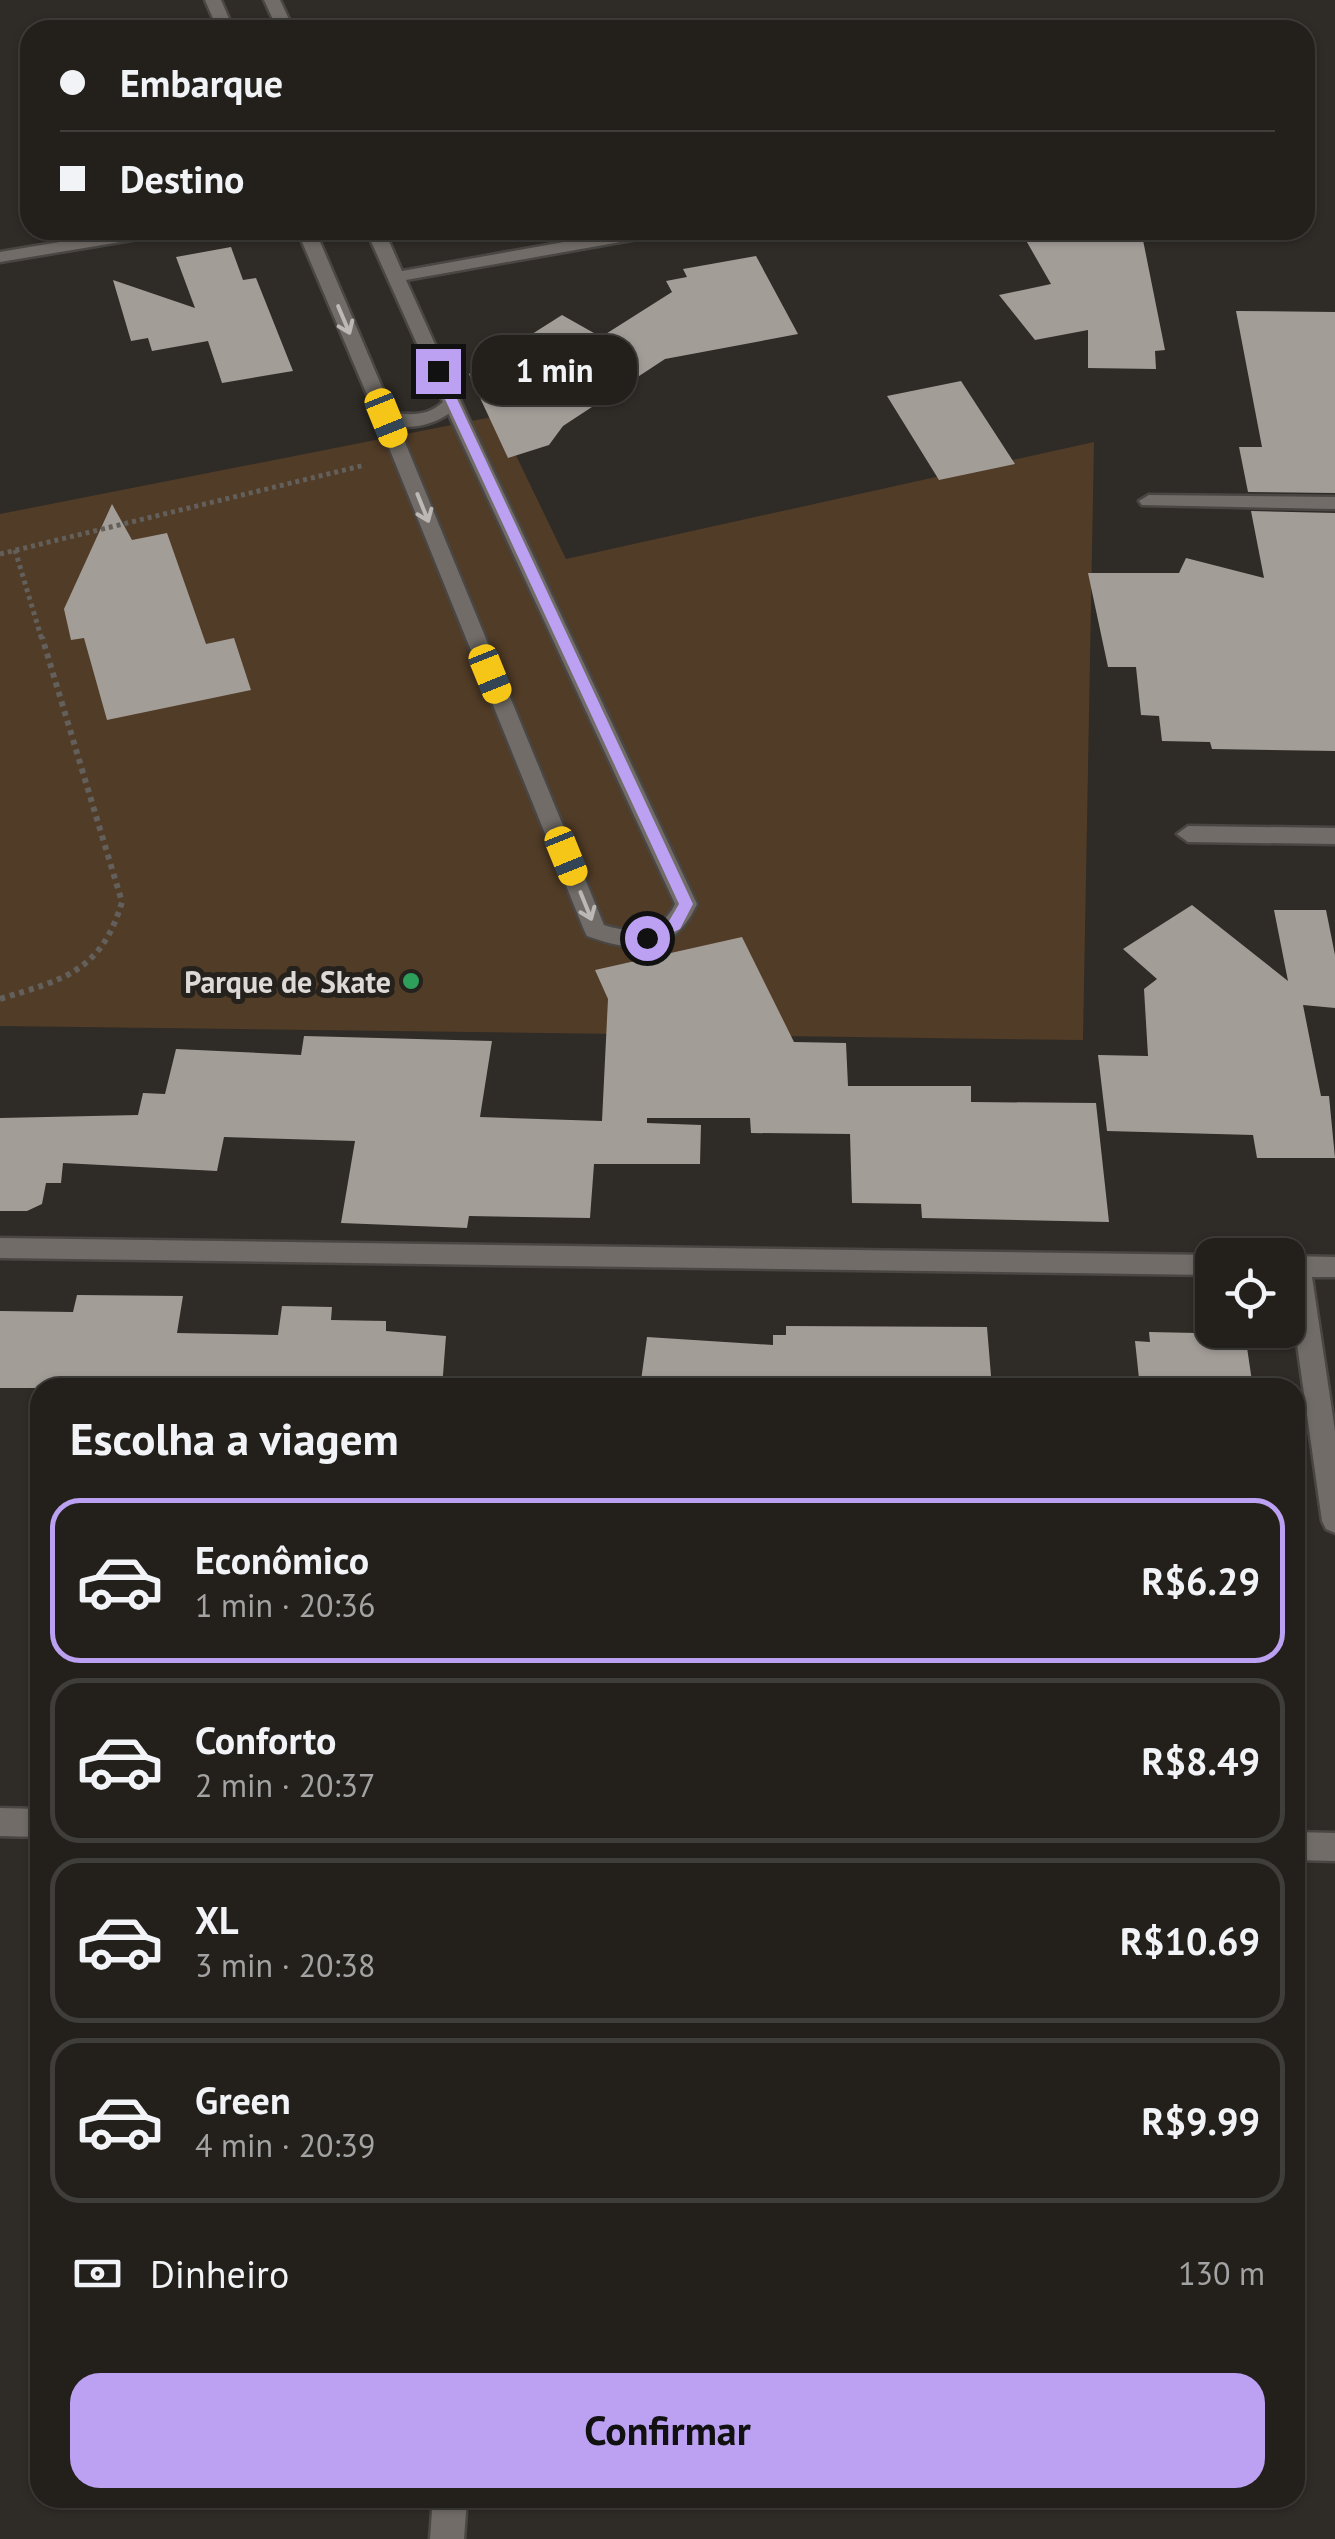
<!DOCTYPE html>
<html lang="pt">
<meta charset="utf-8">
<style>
body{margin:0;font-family:"PT Sans",sans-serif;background:#2b2825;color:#f1f3f6;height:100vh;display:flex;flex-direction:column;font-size:38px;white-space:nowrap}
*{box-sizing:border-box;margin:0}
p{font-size:32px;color:#a3a3a3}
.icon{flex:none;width:55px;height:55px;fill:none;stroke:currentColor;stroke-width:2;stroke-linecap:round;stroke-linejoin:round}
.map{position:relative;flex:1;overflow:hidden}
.panel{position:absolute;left:30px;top:1378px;width:1275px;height:1130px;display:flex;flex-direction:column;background:#23201c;border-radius:30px;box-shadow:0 2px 8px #0004,0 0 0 2px #403e3b}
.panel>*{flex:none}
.guide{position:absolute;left:20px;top:20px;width:1295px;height:220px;border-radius:30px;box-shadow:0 2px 8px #0004,0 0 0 2px #403e3b;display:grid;align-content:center;height:220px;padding:0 40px;background:#23201c}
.tools{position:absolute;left:1195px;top:1238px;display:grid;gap:20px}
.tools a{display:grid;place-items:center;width:110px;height:110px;border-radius:20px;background:#23201c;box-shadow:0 2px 8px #0004,0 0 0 2px #403e3b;font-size:50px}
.end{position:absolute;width:45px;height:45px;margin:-22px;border:12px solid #bca0f2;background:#111;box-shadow:0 0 0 5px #111}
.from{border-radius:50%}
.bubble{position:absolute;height:70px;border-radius:30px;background:#23201c;box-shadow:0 2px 8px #0004,0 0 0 2px #403e3b;font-size:32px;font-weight:700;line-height:70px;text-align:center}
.car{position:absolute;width:30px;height:60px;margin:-30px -15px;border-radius:12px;box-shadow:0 0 8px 2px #0007;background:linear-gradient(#f5c518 24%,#345 0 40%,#f5c518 0 76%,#345 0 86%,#f5c518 0)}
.guide b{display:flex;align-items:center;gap:35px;height:95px;font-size:38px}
.guide b+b{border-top:2px solid #403e3b}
.guide i{width:25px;height:25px;background:#f1f3f6}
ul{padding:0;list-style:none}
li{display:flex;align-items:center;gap:30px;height:165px;margin:0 20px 15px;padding:0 20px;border:5px solid #403e3b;border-radius:30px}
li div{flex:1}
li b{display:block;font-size:38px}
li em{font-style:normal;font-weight:700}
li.current{border-color:#bca0f2}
li>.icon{width:90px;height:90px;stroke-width:1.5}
h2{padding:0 40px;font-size:45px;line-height:120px}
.pay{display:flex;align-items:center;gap:25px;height:110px;padding:0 40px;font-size:38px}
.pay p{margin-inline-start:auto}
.action{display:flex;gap:20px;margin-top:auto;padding:20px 40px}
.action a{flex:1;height:115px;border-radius:30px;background:#bca0f2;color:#111;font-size:40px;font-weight:700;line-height:115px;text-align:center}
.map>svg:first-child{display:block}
</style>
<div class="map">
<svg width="1335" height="2539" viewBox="0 0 1335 2539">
<rect width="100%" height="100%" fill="#2f2b26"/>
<!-- green -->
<path fill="#513c27" d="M 497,416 L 566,559 L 1094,442 L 1083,1040 L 0,1026 L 0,514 Z"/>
<!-- building -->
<path fill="#a39d98" d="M 1020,230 L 1141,230 L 1165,350 L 1155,351 L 1156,369 L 1088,368 L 1088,330 L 1035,340 L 999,295 L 1051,284 Z
M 231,247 L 243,280 L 256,278 L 293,371 L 222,383 L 208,341 L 152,351 L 148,338 L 131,341 L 113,280 L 195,308 L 176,257 Z
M 756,256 L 798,334 L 665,359 L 563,426 L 549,445 L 508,458 L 469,374 L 562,315 L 601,337 L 672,292 L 666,281 L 687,277 L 683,269 Z
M 1236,311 L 1335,312 L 1335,493 L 1248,492 L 1239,447 L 1262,447 Z
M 961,381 L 1015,464 L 939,480 L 887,396 Z
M 112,504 L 132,540 L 167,533 L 206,644 L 234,638 L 251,690 L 107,720 L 84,638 L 71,640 L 64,609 Z
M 1251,511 L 1335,513 L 1335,751 L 1212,749 L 1210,742 L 1162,741 L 1159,716 L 1141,715 L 1136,667 L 1108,667 L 1088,573 L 1179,573 L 1186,558 L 1264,578 Z
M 1192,905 L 1288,981 L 1274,910 L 1326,910 L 1335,955 L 1335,1008 L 1303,1005 L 1321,1096 L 1329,1096 L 1335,1158 L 1257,1158 L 1253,1135 L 1107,1131 L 1098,1055 L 1148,1056 L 1144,989 L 1157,979 L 1123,949 Z
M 742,937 L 794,1042 L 846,1043 L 848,1086 L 971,1086 L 971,1102 L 1096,1103 L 1109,1222 L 922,1218 L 921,1204 L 852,1203 L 850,1134 L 751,1133 L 750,1118 L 647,1118 L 647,1123 L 701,1125 L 700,1164 L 594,1164 L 590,1218 L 469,1216 L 467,1228 L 341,1223 L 355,1141 L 224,1137 L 217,1171 L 63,1163 L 61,1183 L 46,1183 L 42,1204 L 27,1211 L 0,1211 L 0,1118 L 138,1115 L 143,1093 L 165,1094 L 176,1049 L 301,1055 L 304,1036 L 492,1041 L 480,1117 L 602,1121 L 608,999 L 595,970 Z
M 77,1295 L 183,1296 L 177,1333 L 278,1335 L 282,1306 L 332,1307 L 331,1320 L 386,1321 L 386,1331 L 446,1336 L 442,1388 L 0,1388 L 0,1311 L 73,1312 Z
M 786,1326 L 987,1327 L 992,1388 L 640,1388 L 647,1337 L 773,1345 L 773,1335 L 786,1335 Z
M 1149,1332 L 1245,1334 L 1253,1388 L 1140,1388 L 1135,1341 L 1150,1342 Z"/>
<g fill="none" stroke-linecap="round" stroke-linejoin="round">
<defs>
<path id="lane" d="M 452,396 L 461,402 L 697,904 C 675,954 633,953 587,936 L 584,930 L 377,418 L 386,412 L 395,418 L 604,925 C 632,934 661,934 675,904 L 443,402 Z"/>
<path id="street" d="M 205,0 L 221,0 L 234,30 L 218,30 Z
M 264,0 L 280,0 L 294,30 L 278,30 Z
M 131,230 L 171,230 L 162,235 L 0,262 L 0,252 Z
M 297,230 L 315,230 L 393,413 C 412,415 428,416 443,402 L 366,230 L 384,230 L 402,271 L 631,230 L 669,230 L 660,235 L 406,280 L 461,402 C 444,425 400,436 377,418 Z
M 1149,495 L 1335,497 L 1335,509 L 1142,505 L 1139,501 Z
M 1188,826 L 1335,828 L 1335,844 L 1188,842 L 1177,834 Z
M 0,1238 L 1212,1255 L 1212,1275 L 0,1258 Z
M 1288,1256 L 1335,1257 L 1335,1277 L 1312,1277 L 1335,1431 L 1335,1533 L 1326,1529 L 1322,1521 L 1288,1280 Z
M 0,1808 L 40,1809 L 40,1837 L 0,1836 Z
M 1295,1832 L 1335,1833 L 1335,1861 L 1295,1860 Z
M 433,2498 L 467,2498 L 464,2539 L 430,2539 Z"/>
</defs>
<!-- lane casing -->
<use href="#lane" stroke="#4a4643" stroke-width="5"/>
<!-- street casing -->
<use href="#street" stroke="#4a4643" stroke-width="5"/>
<!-- path-far1 -->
<path stroke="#635f5b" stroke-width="5" stroke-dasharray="4 4" stroke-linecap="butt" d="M 15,550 L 42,640
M 0,554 L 365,465"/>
<!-- path -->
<path stroke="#635f5b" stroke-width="6" stroke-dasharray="5 5" stroke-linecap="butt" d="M 0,999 C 64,979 101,972 122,902 L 42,637"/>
<!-- lane -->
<use href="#lane" fill="#716c67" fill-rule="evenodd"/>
<!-- street -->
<use href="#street" fill="#716c67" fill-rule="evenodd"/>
</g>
<!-- one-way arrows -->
<defs><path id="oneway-shaft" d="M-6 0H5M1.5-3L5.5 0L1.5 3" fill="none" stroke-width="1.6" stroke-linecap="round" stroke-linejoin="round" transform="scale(2.5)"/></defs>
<g stroke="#bcb8b5">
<use href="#oneway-shaft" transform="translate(344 320) rotate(67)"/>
<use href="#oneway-shaft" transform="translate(423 508) rotate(68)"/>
<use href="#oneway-shaft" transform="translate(586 906) rotate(68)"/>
</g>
<!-- route -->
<path fill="#bca0f2" d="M 438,367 L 444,371 L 693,904 L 680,929 L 652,942 L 640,938 L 669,921 L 679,904 L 432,371 Z"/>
<!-- markers -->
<circle fill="#2e9e5b" stroke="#25211c" stroke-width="4" cx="411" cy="981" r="10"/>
<g text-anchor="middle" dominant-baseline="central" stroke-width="10" stroke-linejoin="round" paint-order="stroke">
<!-- poi labels -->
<g font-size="30" font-weight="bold" fill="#dcd9d6" stroke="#25211c" text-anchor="end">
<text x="391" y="981">Parque de Skate</text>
</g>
</g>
</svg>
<div class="tools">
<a><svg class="icon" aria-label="locate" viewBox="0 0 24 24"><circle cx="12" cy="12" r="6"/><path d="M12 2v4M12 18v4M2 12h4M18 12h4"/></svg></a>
</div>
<i class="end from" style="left:647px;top:938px"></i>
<i class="end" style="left:438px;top:371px"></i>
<div class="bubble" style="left:472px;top:335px;width:165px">1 min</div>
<i class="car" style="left:386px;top:418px;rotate:158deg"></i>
<i class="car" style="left:490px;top:674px;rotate:158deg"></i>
<i class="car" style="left:566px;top:856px;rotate:158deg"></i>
<div class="guide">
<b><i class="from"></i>Embarque</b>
<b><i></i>Destino</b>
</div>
<section class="panel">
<h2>Escolha a viagem</h2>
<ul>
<li class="current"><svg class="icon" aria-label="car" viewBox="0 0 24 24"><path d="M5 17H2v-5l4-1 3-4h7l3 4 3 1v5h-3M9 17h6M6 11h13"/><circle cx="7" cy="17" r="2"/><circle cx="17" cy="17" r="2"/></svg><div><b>Econômico</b><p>1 min · 20:36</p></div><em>R$6.29</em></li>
<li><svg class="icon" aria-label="car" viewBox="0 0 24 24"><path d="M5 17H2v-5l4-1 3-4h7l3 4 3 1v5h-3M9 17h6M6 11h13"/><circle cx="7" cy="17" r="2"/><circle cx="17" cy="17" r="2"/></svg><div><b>Conforto</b><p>2 min · 20:37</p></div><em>R$8.49</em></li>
<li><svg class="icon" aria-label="car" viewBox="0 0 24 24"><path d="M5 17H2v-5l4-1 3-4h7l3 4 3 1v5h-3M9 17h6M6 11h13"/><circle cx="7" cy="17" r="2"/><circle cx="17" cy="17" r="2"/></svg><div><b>XL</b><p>3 min · 20:38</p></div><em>R$10.69</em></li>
<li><svg class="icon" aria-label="car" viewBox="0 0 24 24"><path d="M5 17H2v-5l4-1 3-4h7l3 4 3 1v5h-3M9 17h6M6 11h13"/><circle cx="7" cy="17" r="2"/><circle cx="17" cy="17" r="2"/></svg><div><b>Green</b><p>4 min · 20:39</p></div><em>R$9.99</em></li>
</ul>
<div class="pay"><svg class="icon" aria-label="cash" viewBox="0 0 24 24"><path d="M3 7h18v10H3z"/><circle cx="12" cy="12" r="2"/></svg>Dinheiro<p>130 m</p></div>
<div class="action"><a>Confirmar</a></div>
</section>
</div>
